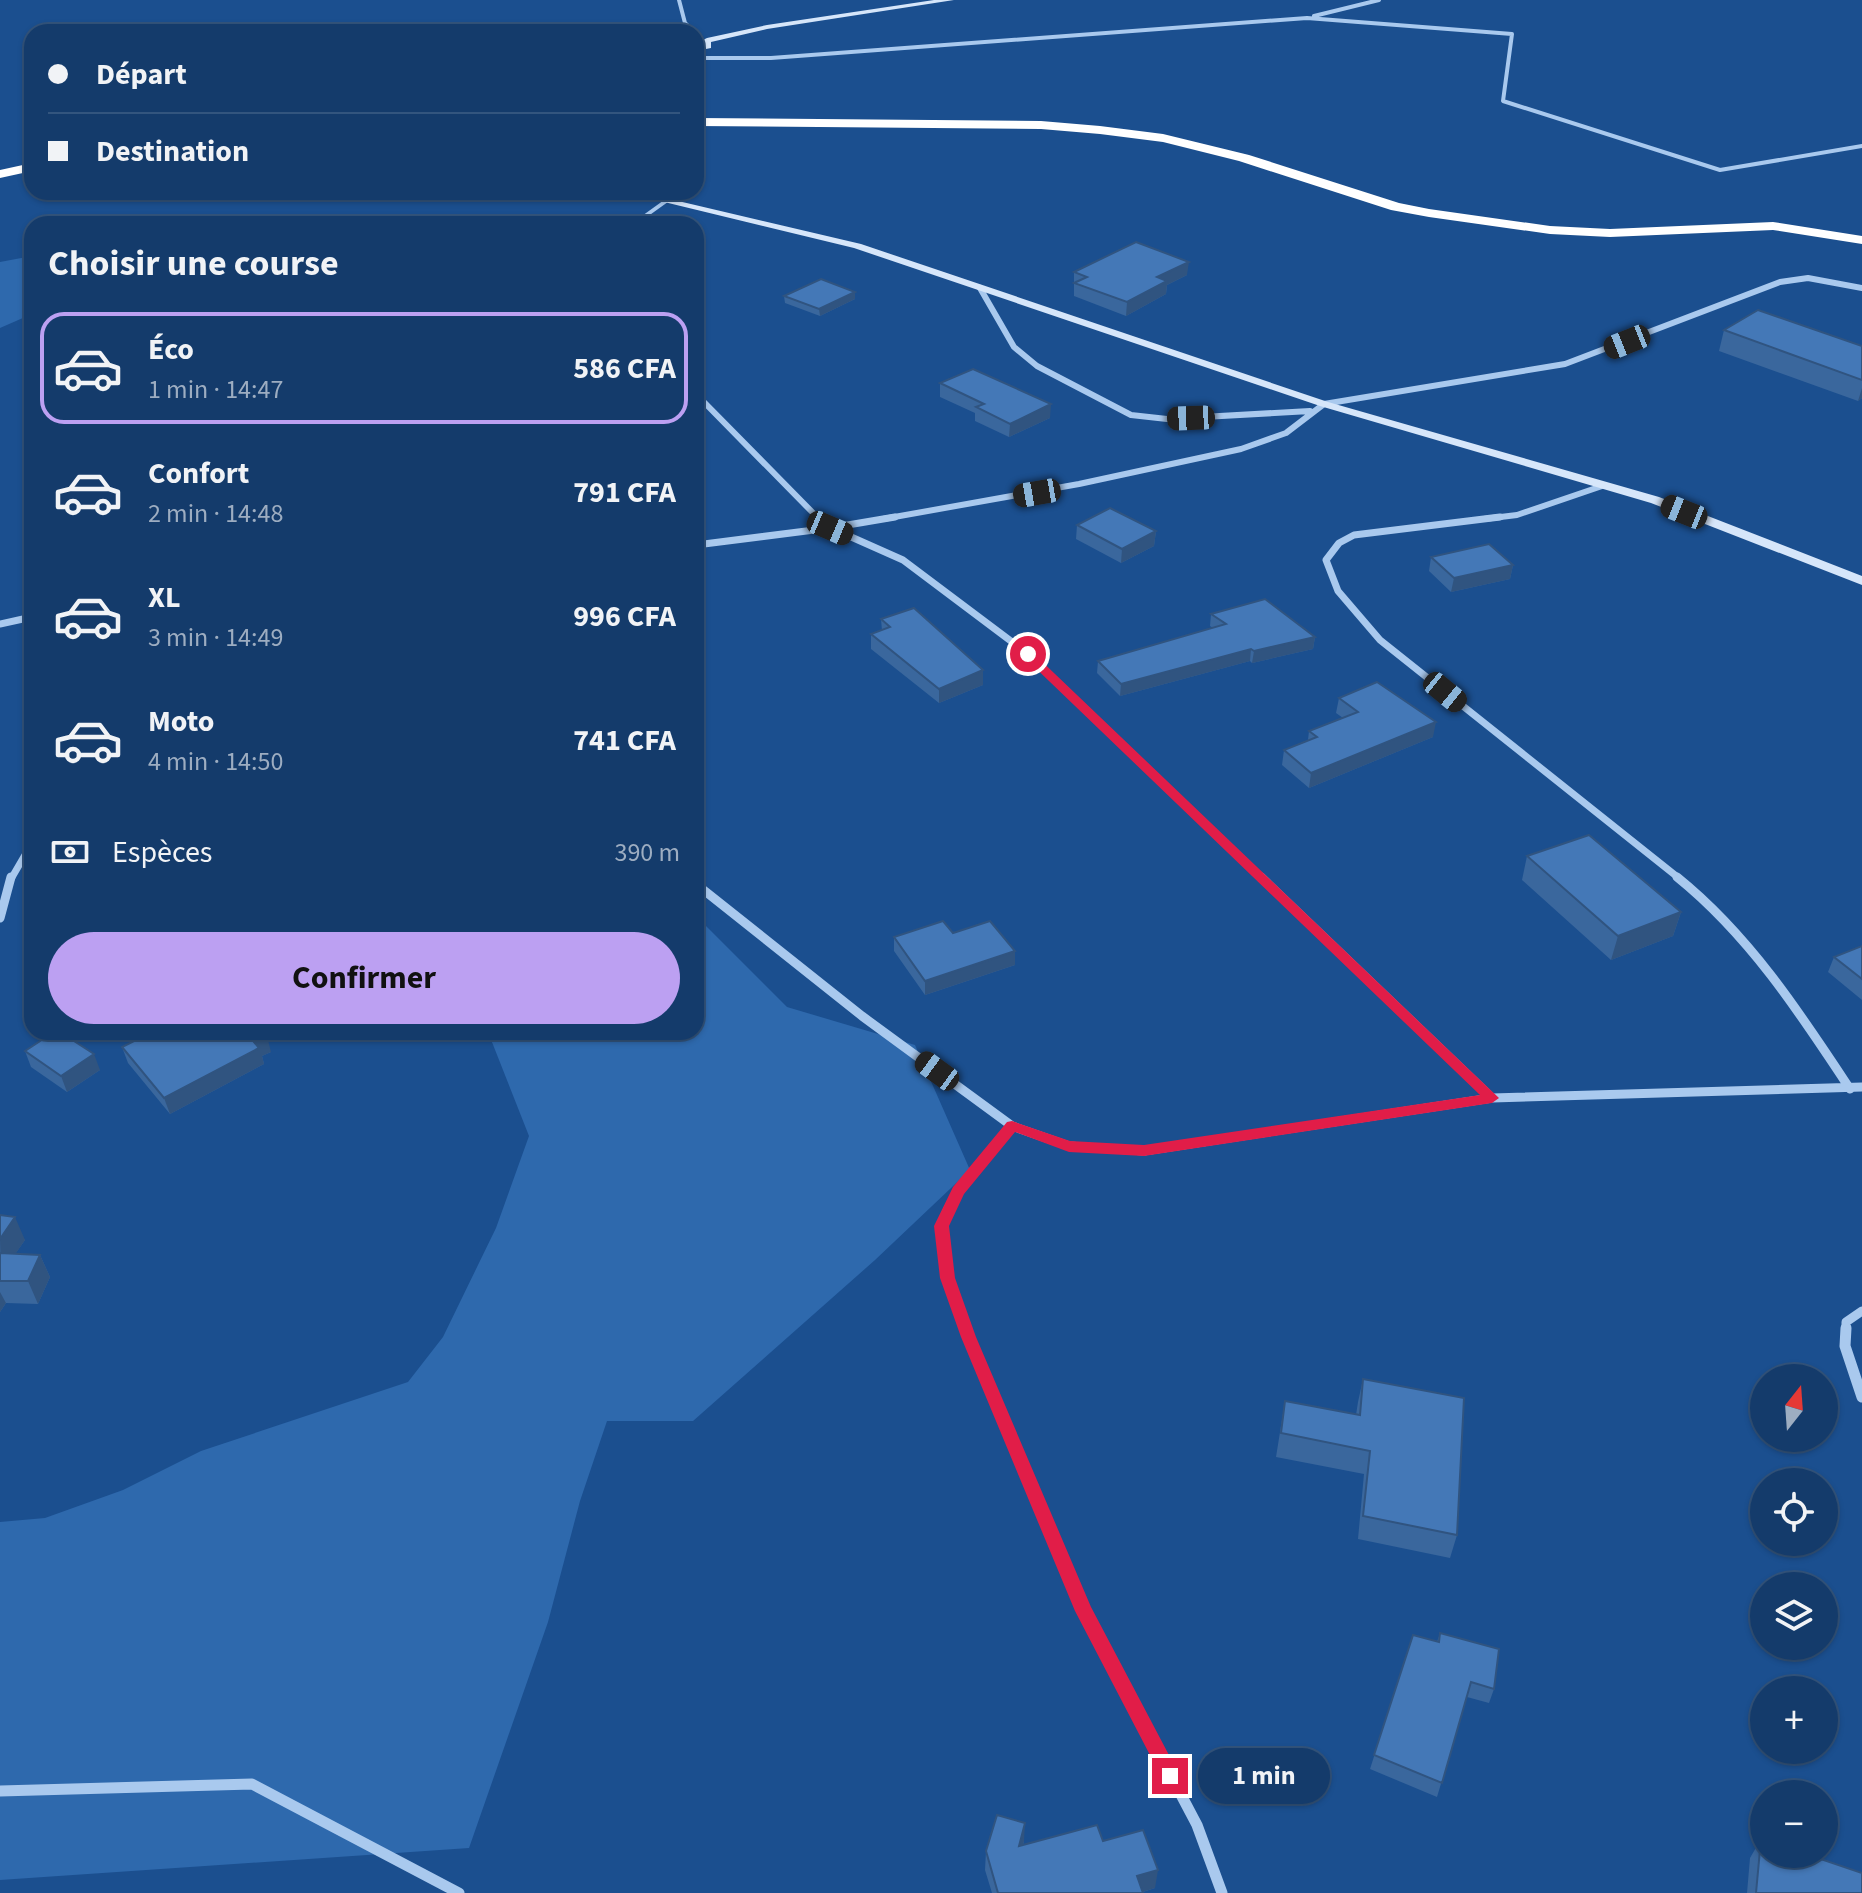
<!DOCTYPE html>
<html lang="fr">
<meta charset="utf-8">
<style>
body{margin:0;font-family:"Source Sans 3",sans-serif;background:#214673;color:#f1f3f6;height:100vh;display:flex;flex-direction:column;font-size:30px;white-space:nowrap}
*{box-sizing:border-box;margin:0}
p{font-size:26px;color:#9dadc1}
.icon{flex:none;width:44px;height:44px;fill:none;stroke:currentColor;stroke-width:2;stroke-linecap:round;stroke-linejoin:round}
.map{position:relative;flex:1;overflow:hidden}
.panel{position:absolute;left:24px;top:216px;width:680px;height:824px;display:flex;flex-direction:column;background:#143b6b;border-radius:24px;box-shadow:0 2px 6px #0004,0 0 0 2px #33557e}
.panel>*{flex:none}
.top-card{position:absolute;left:24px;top:24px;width:680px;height:176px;border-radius:24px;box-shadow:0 2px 6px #0004,0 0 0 2px #33557e;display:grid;align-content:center;height:176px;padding:0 24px;background:#143b6b}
.needle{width:52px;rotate:17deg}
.fabs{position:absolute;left:1750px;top:1364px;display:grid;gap:16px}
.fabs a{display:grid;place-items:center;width:88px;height:88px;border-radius:50%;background:#143b6b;box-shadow:0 2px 6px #0004,0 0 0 2px #33557e;font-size:40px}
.end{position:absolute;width:36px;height:36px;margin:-18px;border:10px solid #e11d48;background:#fff;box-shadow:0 0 0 4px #fff}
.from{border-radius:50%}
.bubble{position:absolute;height:56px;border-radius:28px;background:#143b6b;box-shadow:0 2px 6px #0004,0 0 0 2px #33557e;font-size:26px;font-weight:700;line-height:56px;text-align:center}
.car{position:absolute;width:24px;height:48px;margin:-24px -12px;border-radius:10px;box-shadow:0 0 6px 2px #0007;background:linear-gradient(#222 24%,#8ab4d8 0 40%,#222 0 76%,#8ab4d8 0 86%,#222 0)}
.top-card b{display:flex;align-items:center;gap:28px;height:76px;font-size:30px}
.top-card b+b{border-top:2px solid #33557e}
.top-card i{width:20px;height:20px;background:#f1f3f6}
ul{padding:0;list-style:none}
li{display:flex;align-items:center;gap:24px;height:112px;margin:0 16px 12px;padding:0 8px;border:4px solid transparent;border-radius:24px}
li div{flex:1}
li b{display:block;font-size:30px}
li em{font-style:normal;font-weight:700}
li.selected{border-color:#bca0f2}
li>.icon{width:72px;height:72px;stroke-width:1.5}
h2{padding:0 24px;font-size:36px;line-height:96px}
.pay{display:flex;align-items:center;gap:20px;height:88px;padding:0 24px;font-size:30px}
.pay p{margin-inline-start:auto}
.button{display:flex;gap:16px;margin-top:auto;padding:16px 24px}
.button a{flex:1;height:92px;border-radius:48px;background:#bca0f2;color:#111;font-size:32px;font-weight:700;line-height:92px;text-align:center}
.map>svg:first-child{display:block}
</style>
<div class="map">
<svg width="1862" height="1893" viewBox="0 0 1862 1893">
<rect width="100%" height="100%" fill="#1b4f8f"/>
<!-- green -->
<path fill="#2e69ad" d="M 32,256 L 32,314 L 0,328 L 0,262 Z
M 696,916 L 787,1007 L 915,1045 L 970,1170 L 875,1260 L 693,1421 L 607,1421 L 580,1501 L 548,1622 L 469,1848 L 0,1880 L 0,1522 L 45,1518 L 123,1490 L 201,1451 L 408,1382 L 443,1337 L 496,1228 L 529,1136 L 488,1032 L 696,1032 Z"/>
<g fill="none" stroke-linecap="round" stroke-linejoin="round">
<!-- street-far4 -->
<path stroke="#a9c9ee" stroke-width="4" d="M 679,0 L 685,23 L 694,32
M 1314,16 L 1379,0
M 696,58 L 771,58 L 1307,18 L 1512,34 L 1503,101 L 1720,170 L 1862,146
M 634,224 L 666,201"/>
<!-- street-far3 -->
<path stroke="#a9c9ee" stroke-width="6" d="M 980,288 L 1014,347 L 1037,366 L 1131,415 L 1167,419 L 1310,411
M 696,394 L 819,519
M 883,519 L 1079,484 L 1241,449 L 1286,433 L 1324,404 L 1565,364 L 1780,282 L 1808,278 L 1862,288
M 1484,519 L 1517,515 L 1605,485"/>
<!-- street-far2 -->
<path stroke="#a9c9ee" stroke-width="7" d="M 1500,517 L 1354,535 L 1339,543 L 1326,560 L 1338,591 L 1380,640 L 1680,879
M 830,528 L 895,517
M 831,528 L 903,560 L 1028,654 L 1263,879
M 696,545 L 830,528 L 816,517
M 0,624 L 32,617
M 11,879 L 32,843"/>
<!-- street-far1 -->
<path stroke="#a9c9ee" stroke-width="9" d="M 1261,877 L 1492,1098
M 1677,877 C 1749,935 1800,1013 1850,1089
M 696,884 L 862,1016 L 1012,1126 L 1069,1146 L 1144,1151 L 1492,1098 L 1862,1087
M 0,918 L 11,877
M 966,1330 C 955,1298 939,1262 942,1227 C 945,1198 993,1149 1012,1126
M 1846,1330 L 1846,1322 L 1862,1311"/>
<!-- street -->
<path stroke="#a9c9ee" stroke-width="11" d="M 965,1328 L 1084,1611 L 1197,1825 L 1222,1893
M 1846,1328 L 1845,1346 L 1862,1397
M 0,1791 L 252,1784 L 459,1893"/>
<!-- secondary -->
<path fill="#d6e6fa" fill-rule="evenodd" d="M 934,0 L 954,0 L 767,29 L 711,42 L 711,48 L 696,51 L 696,47 L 704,45 L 703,40 L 707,38 L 767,25 Z
M 623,192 L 640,192 L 861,244 L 1328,402 L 1659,497 L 1862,576 L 1862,585 L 1651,503 L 1320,406 L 854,248 Z"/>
<!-- highway -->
<path fill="#fff" fill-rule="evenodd" d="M 696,118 L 1041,121 L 1100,126 L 1163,134 L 1249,155 L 1399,203 L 1429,209 L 1550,226 L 1610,229 L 1773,222 L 1862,236 L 1862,244 L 1773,230 L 1610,237 L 1550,234 L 1429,217 L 1391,210 L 1239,161 L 1163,142 L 1100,134 L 1041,129 L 696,126 Z
M 32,163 L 32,171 L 0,178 L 0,170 Z"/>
</g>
<!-- wall -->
<path fill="#3a679d" d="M 1074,272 L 1187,275 L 1167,285 L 1166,294 L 1126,316 L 1074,296 Z
M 855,292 L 855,299 L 820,316 L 785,303 L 784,296 Z
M 1724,330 L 1862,346 L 1862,398 L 1858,401 L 1719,351 Z
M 940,383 L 1050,418 L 1009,437 L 975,421 L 975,413 L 940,397 Z
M 1077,525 L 1156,531 L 1154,546 L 1121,563 L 1076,539 Z
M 1431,557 L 1513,565 L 1510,579 L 1451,592 L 1429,571 Z
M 1211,614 L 1315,637 L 1313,649 L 1252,663 L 1250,661 L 1120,696 L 1097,673 L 1098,661 L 1213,628 L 1210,626 Z
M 881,619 L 983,685 L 939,703 L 871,649 L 871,634 L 882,631 Z
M 1339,698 L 1433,737 L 1309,788 L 1282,765 L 1284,750 L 1308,740 L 1309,731 L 1343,718 L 1336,713 Z
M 1527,856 L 1681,912 L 1673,936 L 1611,960 L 1522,880 Z
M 953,933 L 1015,965 L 925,995 L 894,951 L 894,937 Z
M 1862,946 L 1862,1000 L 1828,972 L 1834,957 Z
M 122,1047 L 271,1052 L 262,1056 L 264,1064 L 170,1114 L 128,1063 Z
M 25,1051 L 100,1070 L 67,1092 L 31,1067 Z
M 0,1215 L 25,1240 L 15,1254 L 40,1255 L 50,1277 L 38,1304 L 6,1303 L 0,1312 Z
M 1363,1379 L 1457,1535 L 1450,1558 L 1358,1539 L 1364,1474 L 1276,1457 L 1285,1401 L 1356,1415 L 1358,1402 Z
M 1440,1633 L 1494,1689 L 1489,1703 L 1467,1697 L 1437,1797 L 1370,1769 L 1413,1635 L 1437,1642 Z
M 1761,1839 L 1862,1893 L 1747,1893 L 1750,1858 Z
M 1024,1841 L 1023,1845 L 1103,1841 L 1155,1888 L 1143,1892 L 1143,1893 L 992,1893 L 985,1870 L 986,1851 Z"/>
<!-- shaded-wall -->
<path fill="#305480" d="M 1189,262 L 1187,275 L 1167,285 L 1166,294 L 1126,316 L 1127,302 L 1157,277 Z
M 855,292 L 855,299 L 820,316 L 819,309 Z
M 1862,388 L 1862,398 L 1858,401 Z
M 1051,404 L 1050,418 L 1009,437 L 1010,424 Z
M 1156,531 L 1154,546 L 1121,563 L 1122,549 Z
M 1513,565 L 1510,579 L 1451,592 L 1454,578 Z
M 1315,637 L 1313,649 L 1252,663 L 1254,651 Z
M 1251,649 L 1250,661 L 1120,696 L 1121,684 Z
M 983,670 L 983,685 L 939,703 L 939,689 Z
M 1436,722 L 1433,737 L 1309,788 L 1311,773 Z
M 1681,912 L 1673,936 L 1611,960 L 1618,936 Z
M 1015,951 L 1015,965 L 925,995 L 925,981 Z
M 267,1036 L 271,1052 L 262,1056 L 264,1064 L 170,1114 L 164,1098 L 254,1042 Z
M 94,1054 L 100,1070 L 67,1092 L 61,1076 Z
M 15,1217 L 25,1240 L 1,1275 L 0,1239 Z
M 40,1255 L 50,1277 L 38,1304 L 28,1281 Z
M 0,1292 L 6,1303 L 0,1312 Z
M 1025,1823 L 1024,1841 L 1018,1864 L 1019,1846 Z
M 1158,1870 L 1155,1888 L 1139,1893 L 1137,1876 Z"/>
<!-- building -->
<path fill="#4478b7" stroke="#305480" stroke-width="2" d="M 1136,242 L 1189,262 L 1157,277 L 1167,281 L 1127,302 L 1074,283 L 1087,277 L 1074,272 Z
M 821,279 L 855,292 L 819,309 L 784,296 Z
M 1758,310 L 1862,346 L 1862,380 L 1724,330 Z
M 973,369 L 1051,404 L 1010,424 L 976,407 L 984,404 L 940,383 Z
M 1110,508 L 1156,531 L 1122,549 L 1077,525 Z
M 1489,544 L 1513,565 L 1454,578 L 1431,557 Z
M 1265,599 L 1315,637 L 1254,651 L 1251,649 L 1121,684 L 1098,661 L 1226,624 L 1211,614 Z
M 914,608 L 983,670 L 939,689 L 871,634 L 890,627 L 881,619 Z
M 1377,682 L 1436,722 L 1311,773 L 1284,750 L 1317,737 L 1309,731 L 1358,712 L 1339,698 Z
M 1589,835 L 1681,912 L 1618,936 L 1527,856 Z
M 943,921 L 953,933 L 990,921 L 1015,951 L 925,981 L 894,937 Z
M 1862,946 L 1862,979 L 1834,957 Z
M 54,1032 L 60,1032 L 94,1054 L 61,1076 L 25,1051 Z
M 152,1032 L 264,1032 L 267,1036 L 254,1042 L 259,1048 L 164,1098 L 122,1047 Z
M 0,1215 L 15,1217 L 0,1239 Z
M 0,1253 L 40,1255 L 28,1281 L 0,1281 Z
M 1363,1379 L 1464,1398 L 1457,1535 L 1363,1516 L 1370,1451 L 1281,1433 L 1285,1401 L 1360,1415 Z
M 1440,1633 L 1499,1649 L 1494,1689 L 1471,1682 L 1442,1783 L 1374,1755 L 1413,1635 L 1439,1642 Z
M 997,1815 L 1025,1823 L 1019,1846 L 1097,1825 L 1103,1841 L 1143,1830 L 1158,1870 L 1137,1876 L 1143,1893 L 998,1893 L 986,1851 Z
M 1761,1839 L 1764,1840 L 1764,1854 L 1806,1854 L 1862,1873 L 1862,1893 L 1756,1893 Z"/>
<!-- route -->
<path fill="#e11d48" d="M 1024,652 L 1032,652 L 1499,1098 L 1492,1103 L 1144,1156 L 1069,1152 L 1015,1132 L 964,1194 L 949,1226 L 955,1278 L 976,1337 L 1091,1607 L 1180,1776 L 1177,1782 L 1170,1785 L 1164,1782 L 1075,1611 L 961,1337 L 940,1278 L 934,1226 L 953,1187 L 1007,1122 L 1012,1121 L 1070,1141 L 1144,1145 L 1480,1095 L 1024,657 Z"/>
</svg>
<div class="fabs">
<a><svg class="needle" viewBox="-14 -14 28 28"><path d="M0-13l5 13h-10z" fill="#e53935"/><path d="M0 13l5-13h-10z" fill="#9dadc1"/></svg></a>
<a><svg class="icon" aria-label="locate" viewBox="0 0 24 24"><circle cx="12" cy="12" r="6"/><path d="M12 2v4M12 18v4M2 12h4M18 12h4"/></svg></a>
<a><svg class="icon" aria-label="layers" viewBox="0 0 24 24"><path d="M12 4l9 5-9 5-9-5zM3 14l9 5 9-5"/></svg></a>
<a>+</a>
<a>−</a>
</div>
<i class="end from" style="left:1028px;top:654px"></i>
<i class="end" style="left:1170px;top:1776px"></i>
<div class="bubble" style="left:1198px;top:1748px;width:132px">1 min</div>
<i class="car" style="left:1627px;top:342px;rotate:248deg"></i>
<i class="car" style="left:1191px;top:418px;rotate:268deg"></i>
<i class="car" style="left:1037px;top:493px;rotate:260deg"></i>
<i class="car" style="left:1684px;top:512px;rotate:292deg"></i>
<i class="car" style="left:830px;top:528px;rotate:113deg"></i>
<i class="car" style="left:1445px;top:692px;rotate:129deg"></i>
<i class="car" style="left:937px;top:1071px;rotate:306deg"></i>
<div class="top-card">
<b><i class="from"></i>Départ</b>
<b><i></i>Destination</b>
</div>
<section class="panel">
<h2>Choisir une course</h2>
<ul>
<li class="selected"><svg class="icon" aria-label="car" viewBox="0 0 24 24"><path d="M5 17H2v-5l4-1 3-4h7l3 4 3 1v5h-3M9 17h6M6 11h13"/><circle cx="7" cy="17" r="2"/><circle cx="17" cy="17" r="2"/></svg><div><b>Éco</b><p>1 min · 14:47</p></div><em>586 CFA</em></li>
<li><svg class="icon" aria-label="car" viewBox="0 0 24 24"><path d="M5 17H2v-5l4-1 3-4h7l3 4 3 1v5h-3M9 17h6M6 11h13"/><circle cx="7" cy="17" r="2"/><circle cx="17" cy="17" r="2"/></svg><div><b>Confort</b><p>2 min · 14:48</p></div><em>791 CFA</em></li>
<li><svg class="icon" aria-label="car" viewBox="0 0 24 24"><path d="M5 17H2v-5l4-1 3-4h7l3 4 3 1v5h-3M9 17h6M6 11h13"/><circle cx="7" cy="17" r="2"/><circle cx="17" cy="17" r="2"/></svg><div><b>XL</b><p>3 min · 14:49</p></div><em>996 CFA</em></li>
<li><svg class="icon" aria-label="car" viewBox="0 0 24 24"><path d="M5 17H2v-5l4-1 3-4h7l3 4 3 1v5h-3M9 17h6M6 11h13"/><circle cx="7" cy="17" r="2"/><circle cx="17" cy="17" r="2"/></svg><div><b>Moto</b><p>4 min · 14:50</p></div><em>741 CFA</em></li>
</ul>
<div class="pay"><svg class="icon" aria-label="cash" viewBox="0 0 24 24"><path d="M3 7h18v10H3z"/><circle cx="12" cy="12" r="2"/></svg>Espèces<p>390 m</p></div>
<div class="button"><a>Confirmer</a></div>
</section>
</div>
